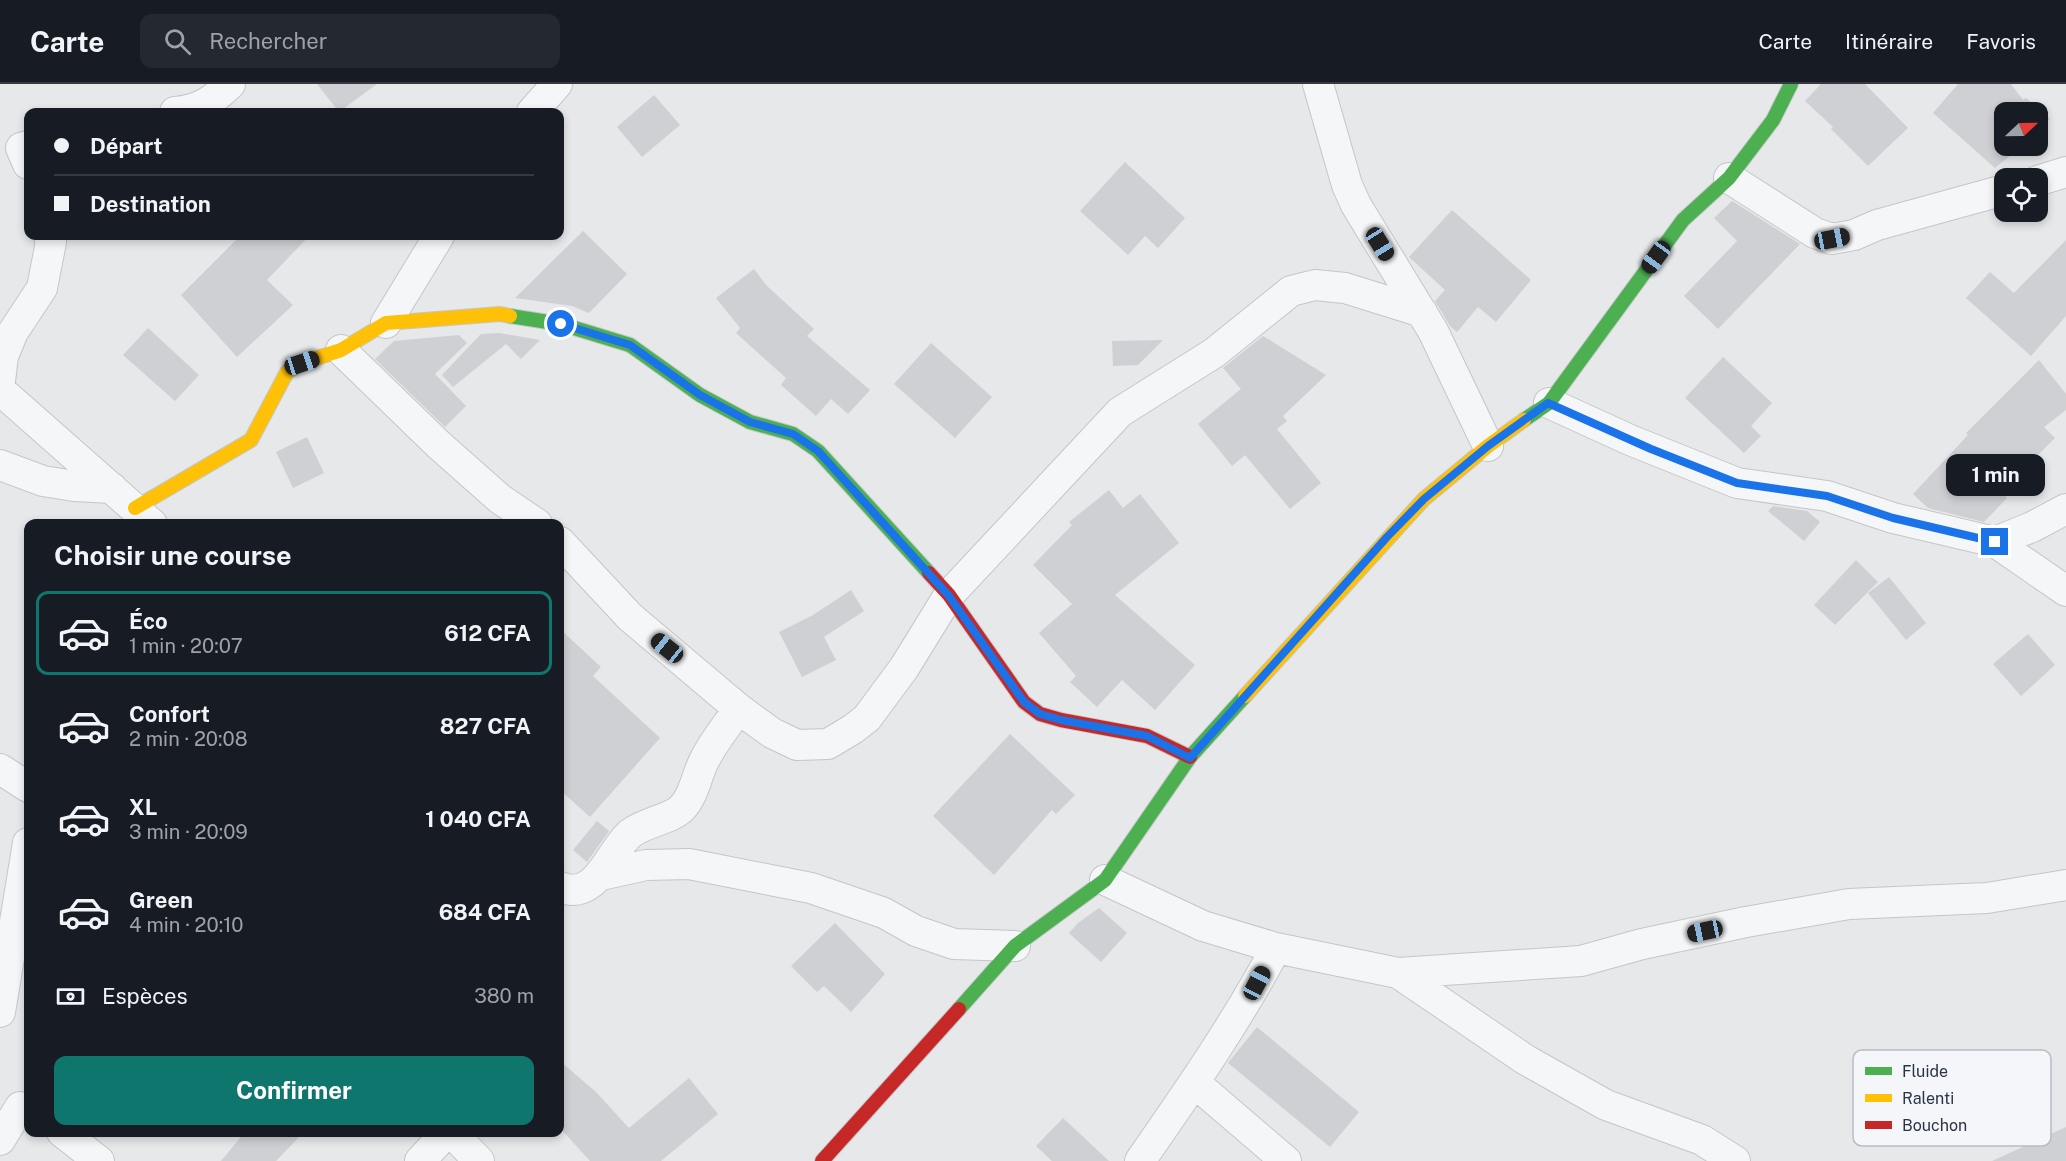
<!DOCTYPE html>
<html lang="fr">
<meta charset="utf-8">
<style>
body{margin:0;font-family:"Public Sans",sans-serif;background:#242831;color:#f1f3f6;height:100vh;display:flex;flex-direction:column;font-size:22px;white-space:nowrap}
*{box-sizing:border-box;margin:0}
p{font-size:20px;color:#9ea1a6}
.icon{flex:none;width:33px;height:33px;fill:none;stroke:currentColor;stroke-width:2;stroke-linecap:round;stroke-linejoin:round}
.map{position:relative;flex:1;overflow:hidden}
.drawer{position:absolute;left:24px;top:435px;width:540px;height:618px;display:flex;flex-direction:column;background:#171b24;border-radius:12px;box-shadow:0 3px 9px #0003}
.drawer>*{flex:none}
.hud{position:absolute;left:24px;top:24px;width:540px;height:132px;border-radius:12px;box-shadow:0 3px 9px #0003;display:grid;align-content:center;height:132px;padding:0 30px;background:#171b24}
.needle{width:39px;rotate:68deg}
.fabs{position:absolute;left:1994px;top:18px;display:grid;gap:12px}
.fabs a{display:grid;place-items:center;width:54px;height:54px;border-radius:12px;background:#171b24;box-shadow:0 3px 9px #0003;font-size:30px}
.end{position:absolute;width:27px;height:27px;margin:-14px;border:8px solid #1a73e8;background:#fff;box-shadow:0 0 0 3px #fff}
.from{border-radius:50%}
.bubble{position:absolute;height:42px;border-radius:12px;background:#171b24;box-shadow:0 3px 9px #0003;font-size:20px;font-weight:700;line-height:42px;text-align:center}
.car{position:absolute;width:18px;height:36px;margin:-18px -9px;border-radius:8px;box-shadow:0 0 4px 2px #0007;background:linear-gradient(#222 24%,#8ab4d8 0 40%,#222 0 76%,#8ab4d8 0 86%,#222 0)}
.hud b{display:flex;align-items:center;gap:21px;height:57px;font-size:22px}
.hud b+b{border-top:2px solid #363941}
.hud i{width:15px;height:15px;background:#f1f3f6}
ul{padding:0;list-style:none}
li{display:flex;align-items:center;gap:18px;height:84px;margin:0 12px 9px;padding:0 18px;border:3px solid transparent;border-radius:12px}
li div{flex:1}
li b{display:block;font-size:22px}
li em{font-style:normal;font-weight:700}
li.current{border-color:#0f766e}
li>.icon{width:54px;height:54px;stroke-width:1.5}
h2{padding:0 30px;font-size:27px;line-height:72px}
.pay{display:flex;align-items:center;gap:15px;height:66px;padding:0 30px;font-size:22px}
.pay p{margin-inline-start:auto}
.action{display:flex;gap:12px;margin-top:auto;padding:12px 30px}
.action a{flex:1;height:69px;border-radius:12px;background:#0f766e;color:#fff;font-size:24px;font-weight:700;line-height:69px;text-align:center}
header{display:flex;align-items:center;gap:36px;box-sizing:border-box;height:84px;padding:0 30px;background:#171b24;border-bottom:2px solid #363941}
header strong{font-size:28px}
nav{display:flex;gap:33px;margin-inline-start:auto;font-size:21px}
.search{width:420px;height:54px;background:#242831;display:flex;align-items:center;gap:15px;box-sizing:border-box;padding:0 21px;border-radius:12px;color:#9ea1a6;font-size:22px}
.map>svg:first-child{display:block}
</style>
<header>
<strong>Carte</strong>
<div class="search"><svg class="icon" aria-label="search" viewBox="0 0 24 24"><circle cx="10" cy="10" r="6"/><path d="M15 15l6 6"/></svg>Rechercher</div>
<nav><a>Carte</a><a>Itinéraire</a><a>Favoris</a></nav>
</header>
<div class="map">
<svg width="2066" height="1077" viewBox="0 0 2066 1077">
<rect width="100%" height="100%" fill="#e6e8ea"/>
<!-- building -->
<path fill="#ced0d3" d="M 317,0 L 377,0 L 339,28 Z
M 1821,0 L 1865,0 L 1908,44 L 1868,82 L 1831,45 L 1833,43 L 1805,17 Z
M 1958,0 L 2011,0 L 2023,16 L 2026,14 L 2050,35 L 2037,47 L 2037,28 L 2004,28 L 2004,62 L 2022,62 L 1995,84 L 1933,29 Z
M 654,11 L 680,41 L 642,73 L 617,43 Z
M 1125,78 L 1185,134 L 1158,164 L 1145,152 L 1128,171 L 1080,127 Z
M 1732,117 L 1800,160 L 1718,245 L 1684,212 L 1737,157 L 1714,134 Z
M 1452,126 L 1531,196 L 1496,238 L 1478,223 L 1457,248 L 1450,242 L 1435,217 L 1445,206 L 1409,173 Z
M 583,147 L 627,190 L 589,229 L 572,222 L 515,214 Z
M 240,152 L 309,152 L 267,196 L 293,221 L 237,273 L 181,211 Z
M 2066,156 L 2066,232 L 2031,272 L 1966,214 L 1990,188 L 2014,209 Z
M 754,185 L 766,201 L 814,245 L 807,252 L 870,306 L 848,330 L 831,315 L 816,332 L 781,301 L 786,294 L 736,249 L 740,244 L 716,214 Z
M 148,244 L 199,291 L 175,317 L 123,271 Z
M 499,249 L 540,256 L 521,275 L 506,260 L 453,303 L 442,291 L 481,250 Z
M 459,251 L 467,259 L 435,290 L 466,322 L 445,343 L 375,275 L 394,257 Z
M 1263,252 L 1326,291 L 1283,332 L 1287,337 L 1277,345 L 1321,399 L 1290,425 L 1245,371 L 1232,382 L 1198,340 L 1241,305 L 1223,284 Z
M 1163,256 L 1138,281 L 1113,282 L 1112,257 Z
M 931,259 L 992,313 L 955,354 L 894,300 Z
M 1723,273 L 1772,319 L 1751,342 L 1761,352 L 1744,369 L 1685,314 Z
M 2039,276 L 2066,310 L 2066,326 L 2044,343 L 2055,354 L 2001,408 L 2007,414 L 1984,438 L 1928,424 L 1913,410 L 1968,351 L 1966,349 Z
M 307,353 L 324,389 L 293,404 L 276,368 Z
M 1109,406 L 1123,424 L 1140,410 L 1179,459 L 1115,511 L 1195,581 L 1155,626 L 1122,596 L 1097,623 L 1070,598 L 1076,592 L 1039,549 L 1072,520 L 1033,481 L 1072,441 L 1069,438 Z
M 1773,422 L 1807,427 L 1820,438 L 1804,457 L 1768,427 Z
M 1856,476 L 1878,498 L 1835,541 L 1814,521 Z
M 1889,493 L 1926,539 L 1906,556 L 1868,509 Z
M 851,506 L 864,527 L 824,553 L 836,576 L 802,593 L 779,548 L 813,531 Z
M 560,545 L 601,583 L 593,592 L 660,654 L 590,733 L 560,706 Z
M 2028,550 L 2055,581 L 2021,612 L 1993,580 Z
M 1010,650 L 1075,711 L 1056,730 L 1052,726 L 994,791 L 933,732 Z
M 597,737 L 609,747 L 587,778 L 573,766 Z
M 1099,824 L 1127,849 L 1101,878 L 1069,849 L 1078,839 Z
M 835,839 L 885,890 L 851,928 L 824,902 L 817,908 L 791,882 Z
M 1257,943 L 1359,1028 L 1330,1063 L 1228,979 Z
M 560,977 L 596,1008 L 629,1044 L 689,994 L 718,1030 L 661,1077 L 590,1077 L 560,1044 Z
M 1063,1034 L 1109,1077 L 1052,1077 L 1036,1062 Z
M 2066,1043 L 2066,1077 L 1992,1077 Z
M 245,1048 L 304,1048 L 276,1077 L 221,1077 Z"/>
<g fill="none" stroke-linecap="round" stroke-linejoin="round">
<defs>
<path id="street" d="M 1318,0 L 1347,101 L 1356,121 L 1433,247 L 1488,362
M 175,28 C 200,26 212,17 230,0
M 532,28 L 557,0
M 28,62 L 21,64 L 28,80
M 1729,94 L 1815,149 L 1832,155 L 1854,151 L 1877,141 L 2004,106
M 2037,97 L 2066,88
M 386,239 L 439,152
M 341,266 L 439,361 L 500,415 L 537,440
M 0,297 L 3,272 L 13,248 L 42,204 L 51,158 L 49,152
M 0,306 L 152,440
M 1549,319 L 1630,356 L 1737,399 L 1827,412 L 1893,434 L 1995,458 L 2066,507
M 0,381 L 43,397 L 74,402 L 112,404
M 560,458 L 630,533 L 739,625 L 772,649 L 797,661 L 828,660 L 853,645 L 867,634 L 904,584 L 949,511 L 1120,328 L 1214,269 L 1291,207 L 1315,201 L 1345,204 L 1422,228
M 1995,458 L 2032,443 L 2066,425
M 0,685 L 28,703
M 601,791 L 646,781 L 689,780 L 811,804 L 884,829 L 916,847 L 954,860 L 1015,862
M 1105,796 L 1203,842 L 1276,864 L 1398,889 L 1526,976 L 1606,1021 L 1702,1056 L 1735,1077
M 560,803 C 597,819 611,764 631,749 C 646,738 670,735 681,725 C 695,711 696,691 705,675 C 714,657 727,641 739,625
M 1398,889 L 1581,877 L 1642,860 L 1746,838 L 1849,820 L 1987,814 L 2066,801
M 0,928 L 28,759
M 1195,999 L 1286,1077
M 62,1048 L 99,1077
M 451,1048 L 479,1077
M 0,1056 L 20,1023
M 420,1077 L 447,1048
M 1140,1077 C 1188,1008 1236,939 1276,864"/>
<path id="fast" d="M 510,232 L 561,240 L 630,261 L 700,311 L 750,338 L 793,350 L 818,367 L 929,489
M 1524,336 L 1549,319 L 1683,136 L 1729,94 L 1773,36 L 1791,0
M 959,925 L 1015,862 L 1105,796 L 1190,673 L 1245,612"/>
<path id="slow" d="M 135,424 L 251,356 L 287,288 L 302,279 L 341,266 L 386,239 L 500,230 L 510,232
M 1245,612 L 1424,415 L 1488,362 L 1524,336"/>
<path id="jam" d="M 929,489 L 949,511 L 1024,618 L 1040,630 L 1061,636 L 1147,652 L 1190,673
M 822,1077 L 959,925"/>
</defs>
<!-- street casing -->
<use href="#street" stroke="#c4c6c8" stroke-width="32"/>
<!-- fast casing -->
<use href="#fast" stroke="#c4c6c8" stroke-width="16"/>
<!-- slow casing -->
<use href="#slow" stroke="#c4c6c8" stroke-width="16"/>
<!-- jam casing -->
<use href="#jam" stroke="#c4c6c8" stroke-width="16"/>
<!-- street -->
<use href="#street" stroke="#f5f6f7" stroke-width="30"/>
<!-- fast -->
<use href="#fast" stroke="#4caf50" stroke-width="14"/>
<!-- slow -->
<use href="#slow" stroke="#ffc107" stroke-width="14"/>
<!-- jam -->
<use href="#jam" stroke="#c62828" stroke-width="14"/>
</g>
<g fill="none" stroke-linecap="round" stroke-linejoin="round">
<!-- route -->
<path stroke="#1a73e8" stroke-width="8" d="M 561,240 L 630,261 L 700,311 L 750,338 L 793,350 L 818,367 L 949,512 L 1024,618 L 1040,630 L 1061,636 L 1147,652 L 1190,674 L 1387,453 L 1424,415 L 1488,362 L 1548,319 L 1651,365 L 1737,399 L 1827,412 L 1893,434 L 1995,458"/>
</g>
<!-- legend -->
<rect x="1853" y="966" width="198" height="96" rx="9" fill="#f4f6f9" stroke="#b8bcc3" stroke-width="1.5"/>
<rect x="1865" y="983" width="27" height="8" fill="#4caf50"/>
<rect x="1865" y="1010" width="27" height="8" fill="#ffc107"/>
<rect x="1865" y="1037" width="27" height="8" fill="#c62828"/>
<g font-size="16" fill="#2b3445">
<text x="1902" y="993">Fluide</text>
<text x="1902" y="1020">Ralenti</text>
<text x="1902" y="1047">Bouchon</text>
</g>
</svg>
<div class="fabs">
<a><svg class="needle" viewBox="-14 -14 28 28"><path d="M0-13l5 13h-10z" fill="#e53935"/><path d="M0 13l5-13h-10z" fill="#9ea1a6"/></svg></a>
<a><svg class="icon" aria-label="locate" viewBox="0 0 24 24"><circle cx="12" cy="12" r="6"/><path d="M12 2v4M12 18v4M2 12h4M18 12h4"/></svg></a>
</div>
<i class="end from" style="left:561px;top:240px"></i>
<i class="end" style="left:1995px;top:458px"></i>
<div class="bubble" style="left:1946px;top:370px;width:99px">1 min</div>
<i class="car" style="left:1832px;top:155px;rotate:79deg"></i>
<i class="car" style="left:1380px;top:160px;rotate:148deg"></i>
<i class="car" style="left:1656px;top:173px;rotate:216deg"></i>
<i class="car" style="left:302px;top:279px;rotate:72deg"></i>
<i class="car" style="left:667px;top:564px;rotate:309deg"></i>
<i class="car" style="left:1705px;top:847px;rotate:258deg"></i>
<i class="car" style="left:1257px;top:899px;rotate:28deg"></i>
<div class="hud">
<b><i class="from"></i>Départ</b>
<b><i></i>Destination</b>
</div>
<section class="drawer">
<h2>Choisir une course</h2>
<ul>
<li class="current"><svg class="icon" aria-label="car" viewBox="0 0 24 24"><path d="M5 17H2v-5l4-1 3-4h7l3 4 3 1v5h-3M9 17h6M6 11h13"/><circle cx="7" cy="17" r="2"/><circle cx="17" cy="17" r="2"/></svg><div><b>Éco</b><p>1 min · 20:07</p></div><em>612 CFA</em></li>
<li><svg class="icon" aria-label="car" viewBox="0 0 24 24"><path d="M5 17H2v-5l4-1 3-4h7l3 4 3 1v5h-3M9 17h6M6 11h13"/><circle cx="7" cy="17" r="2"/><circle cx="17" cy="17" r="2"/></svg><div><b>Confort</b><p>2 min · 20:08</p></div><em>827 CFA</em></li>
<li><svg class="icon" aria-label="car" viewBox="0 0 24 24"><path d="M5 17H2v-5l4-1 3-4h7l3 4 3 1v5h-3M9 17h6M6 11h13"/><circle cx="7" cy="17" r="2"/><circle cx="17" cy="17" r="2"/></svg><div><b>XL</b><p>3 min · 20:09</p></div><em>1 040 CFA</em></li>
<li><svg class="icon" aria-label="car" viewBox="0 0 24 24"><path d="M5 17H2v-5l4-1 3-4h7l3 4 3 1v5h-3M9 17h6M6 11h13"/><circle cx="7" cy="17" r="2"/><circle cx="17" cy="17" r="2"/></svg><div><b>Green</b><p>4 min · 20:10</p></div><em>684 CFA</em></li>
</ul>
<div class="pay"><svg class="icon" aria-label="cash" viewBox="0 0 24 24"><path d="M3 7h18v10H3z"/><circle cx="12" cy="12" r="2"/></svg>Espèces<p>380 m</p></div>
<div class="action"><a>Confirmer</a></div>
</section>
</div>
